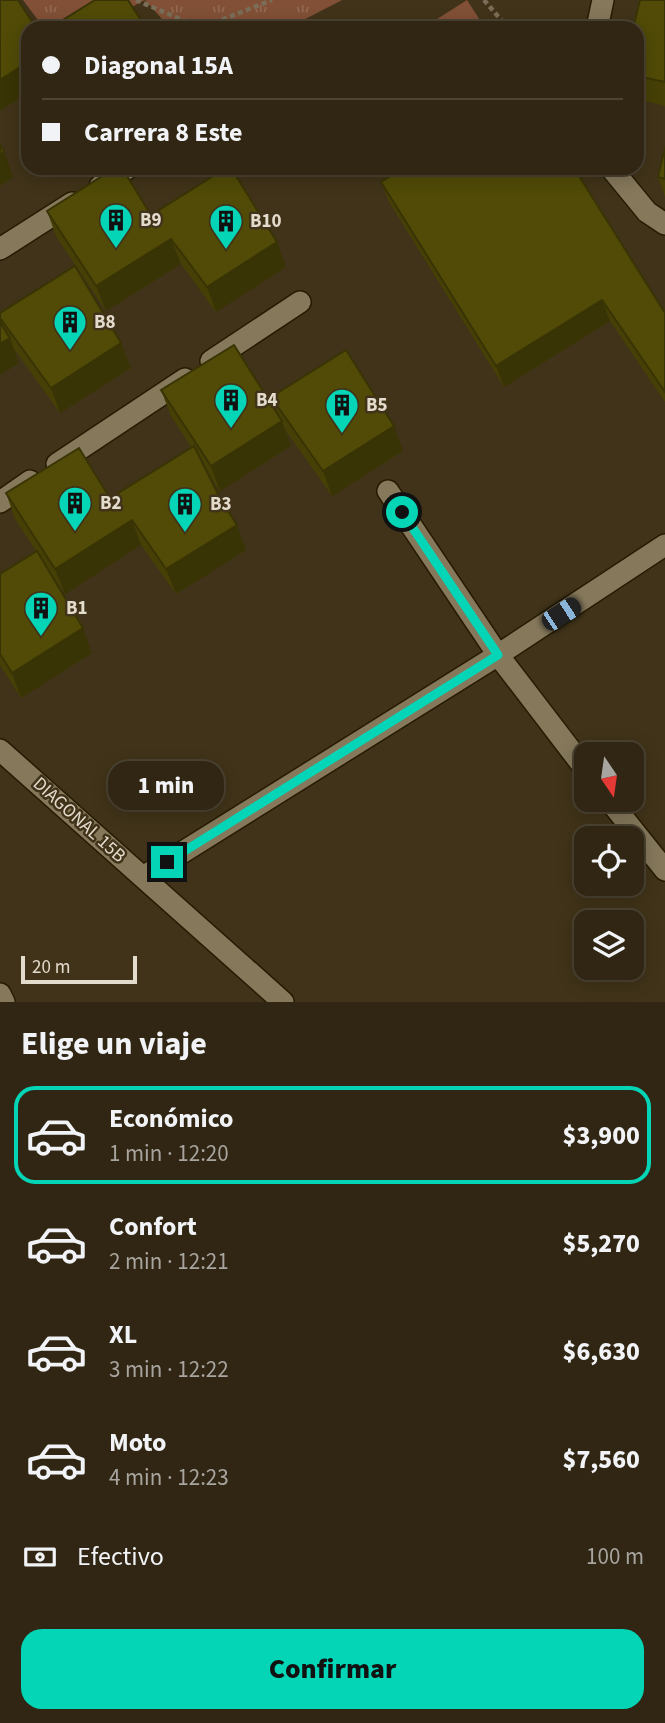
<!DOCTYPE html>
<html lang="es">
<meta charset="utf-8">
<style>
body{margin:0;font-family:"Source Sans 3",sans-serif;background:#3c3221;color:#f1f3f6;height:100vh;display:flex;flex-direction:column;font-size:26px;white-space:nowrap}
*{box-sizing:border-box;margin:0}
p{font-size:23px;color:#a8a5a0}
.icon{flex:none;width:38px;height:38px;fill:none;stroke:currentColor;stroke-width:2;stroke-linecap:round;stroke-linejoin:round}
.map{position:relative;height:1002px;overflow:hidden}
.details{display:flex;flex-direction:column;background:#302613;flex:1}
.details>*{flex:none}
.hud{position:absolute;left:21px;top:21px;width:623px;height:154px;border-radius:21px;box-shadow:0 4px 18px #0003,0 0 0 2px #4b4333;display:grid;align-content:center;height:154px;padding:0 21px;background:#302613}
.needle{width:46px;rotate:167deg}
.buttons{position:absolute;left:574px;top:742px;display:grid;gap:14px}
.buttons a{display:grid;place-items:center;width:70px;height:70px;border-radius:14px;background:#302613;box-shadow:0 4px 18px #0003,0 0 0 2px #4b4333;font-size:35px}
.scale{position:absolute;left:21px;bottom:18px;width:116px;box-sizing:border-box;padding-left:7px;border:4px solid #e3dbcc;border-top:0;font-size:19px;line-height:24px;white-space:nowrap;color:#e3dbcc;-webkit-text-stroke:5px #403319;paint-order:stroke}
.end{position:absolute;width:32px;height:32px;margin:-16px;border:9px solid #04d5b6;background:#111;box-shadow:0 0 0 4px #111}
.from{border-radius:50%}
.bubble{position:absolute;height:49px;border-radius:21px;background:#302613;box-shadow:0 4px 18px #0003,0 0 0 2px #4b4333;font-size:23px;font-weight:800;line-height:49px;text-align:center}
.car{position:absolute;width:21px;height:42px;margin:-21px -10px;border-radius:9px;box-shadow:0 0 5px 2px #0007;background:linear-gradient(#222 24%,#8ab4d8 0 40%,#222 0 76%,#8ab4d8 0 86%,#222 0)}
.hud b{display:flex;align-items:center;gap:24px;height:66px;font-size:26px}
.hud b+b{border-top:2px solid #4b4333}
.hud i{width:18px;height:18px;background:#f1f3f6}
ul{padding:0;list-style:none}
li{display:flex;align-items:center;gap:21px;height:98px;margin:0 14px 10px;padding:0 7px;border:4px solid transparent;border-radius:21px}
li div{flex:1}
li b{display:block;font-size:26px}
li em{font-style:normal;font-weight:800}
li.on{border-color:#04d5b6}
li>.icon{width:63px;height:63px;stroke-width:1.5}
h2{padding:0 21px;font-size:32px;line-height:84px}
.pay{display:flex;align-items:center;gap:18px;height:77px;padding:0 21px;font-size:26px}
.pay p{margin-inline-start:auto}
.cta{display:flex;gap:14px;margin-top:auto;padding:14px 21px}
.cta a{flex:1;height:80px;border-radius:21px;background:#04d5b6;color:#111;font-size:28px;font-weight:800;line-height:80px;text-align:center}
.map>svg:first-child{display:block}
</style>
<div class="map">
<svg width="665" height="1002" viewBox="0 0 665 1002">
<defs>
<pattern id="grass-tufts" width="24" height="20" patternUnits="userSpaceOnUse" patternTransform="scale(1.75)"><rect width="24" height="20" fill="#815036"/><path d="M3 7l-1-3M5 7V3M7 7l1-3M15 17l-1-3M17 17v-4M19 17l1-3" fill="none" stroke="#936952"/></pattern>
</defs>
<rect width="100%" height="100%" fill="#403319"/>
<!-- grass -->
<path fill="url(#grass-tufts)" d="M 23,0 L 145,0 L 91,28 L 44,28 Z
M 145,0 L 342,0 L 288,28 L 170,28 Z"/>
<!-- garden -->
<path fill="#815036" d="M 467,0 L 485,28 L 423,28 Z"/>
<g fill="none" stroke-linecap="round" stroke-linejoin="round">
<defs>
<path id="minor" d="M 597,28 L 603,0
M 611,168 L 647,212 L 665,224
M 100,186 L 128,168
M 0,249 L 72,203
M 211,361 L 300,302
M 57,464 L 185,379
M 388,491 L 498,655 L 586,770
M 0,502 L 30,481
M 0,750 L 283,1002
M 609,800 L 665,870
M 143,877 L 498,655 L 665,545
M 0,994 L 4,1002"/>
</defs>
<!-- minor casing -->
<use href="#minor" stroke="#261b02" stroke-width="24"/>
<!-- path -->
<path stroke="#7a6e58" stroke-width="4.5" stroke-dasharray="5 3.5" stroke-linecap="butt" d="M 136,0 L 201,28 L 272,0
M 484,0 L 508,28"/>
<!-- minor -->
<use href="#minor" stroke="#85785b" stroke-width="21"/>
</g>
<!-- wall -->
<path fill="#464006" d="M 665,0 L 665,106 L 637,99 L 637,28 Z
M 665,147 L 665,197 L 658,177 Z
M 381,182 L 665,313 L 665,402 L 610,321 L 504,387 L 389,202 Z
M 47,211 L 151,215 L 277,242 L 286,267 L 216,312 L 181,264 L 106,311 L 56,236 Z
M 0,313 L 121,343 L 131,368 L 60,413 L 14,349 L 19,363 L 1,324 Z
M 161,390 L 277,413 L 271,397 L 403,451 L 332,496 L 284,428 L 291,446 L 220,491 L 206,470 L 246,550 L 176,594 L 141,545 L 65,594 L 38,554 L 92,653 L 21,698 L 0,665 L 0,574 L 36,551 L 15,519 L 6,493 L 110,498 L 191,447 L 171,416 Z"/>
<!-- shaded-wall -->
<path fill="#393405" d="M 28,62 L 28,93 L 0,111 L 0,80 Z
M 4,152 L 13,177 L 0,186 L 0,155 Z
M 171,239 L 181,264 L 106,311 L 96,286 Z
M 277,242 L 286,267 L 216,312 L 207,287 Z
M 602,300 L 610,321 L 504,387 L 496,366 Z
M 10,338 L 19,363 L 0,375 L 0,344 Z
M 121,343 L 131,368 L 60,413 L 51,388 Z
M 282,421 L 291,446 L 220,491 L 211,466 Z
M 394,426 L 403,451 L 332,496 L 323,471 Z
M 132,520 L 141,545 L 65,594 L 55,569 Z
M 237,525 L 246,550 L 176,594 L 166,569 Z
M 83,628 L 92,653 L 21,698 L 12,673 Z"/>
<!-- building -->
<path fill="#514b07" stroke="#393405" stroke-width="2" d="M 0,0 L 18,0 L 36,28 L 28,28 L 28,62 L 0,80 Z
M 95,0 L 128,0 L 146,28 L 50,28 Z
M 640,0 L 665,0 L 665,82 L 637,76 L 637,28 L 633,28 Z
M 0,145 L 4,152 L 0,155 Z
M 665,147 L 665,179 L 658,177 Z
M 115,168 L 122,168 L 151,215 L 226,168 L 231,168 L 277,242 L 207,287 L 171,239 L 96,286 L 47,211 Z
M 403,168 L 574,168 L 665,313 L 665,392 L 602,300 L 496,366 L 381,182 Z
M 75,266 L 121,343 L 51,388 L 0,318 L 0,313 Z
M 0,322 L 10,338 L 0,344 Z
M 234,345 L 282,421 L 211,466 L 161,390 Z
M 346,350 L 394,426 L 323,471 L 271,397 Z
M 194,446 L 220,498 L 237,525 L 166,569 L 132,520 L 55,569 L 6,493 L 79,448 L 110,498 Z
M 37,551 L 83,628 L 12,673 L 0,654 L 0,574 Z"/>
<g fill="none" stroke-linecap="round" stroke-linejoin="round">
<!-- route -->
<path stroke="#04d5b6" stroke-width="9" d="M 167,862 L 498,655 L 402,512"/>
</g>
<!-- icons -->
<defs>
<symbol id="building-pin" viewBox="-11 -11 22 30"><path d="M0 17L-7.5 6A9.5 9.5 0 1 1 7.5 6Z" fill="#04d5b6" stroke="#403319"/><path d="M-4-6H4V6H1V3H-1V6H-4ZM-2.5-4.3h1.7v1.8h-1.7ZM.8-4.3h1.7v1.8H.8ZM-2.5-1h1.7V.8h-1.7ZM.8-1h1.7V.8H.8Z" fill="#111"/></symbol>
</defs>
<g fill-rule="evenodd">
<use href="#building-pin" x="97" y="201" width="38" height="52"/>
<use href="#building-pin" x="207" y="202" width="38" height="52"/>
<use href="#building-pin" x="51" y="303" width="38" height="52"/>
<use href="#building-pin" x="212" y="381" width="38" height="52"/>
<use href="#building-pin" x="323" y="386" width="38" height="52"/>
<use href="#building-pin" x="56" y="484" width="38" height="52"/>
<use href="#building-pin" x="166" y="485" width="38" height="52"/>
<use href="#building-pin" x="22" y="589" width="38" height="52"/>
</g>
<g text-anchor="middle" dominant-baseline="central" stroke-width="5" stroke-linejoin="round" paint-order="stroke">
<!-- poi labels -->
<g font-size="19" font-weight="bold" fill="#e3dbcc" stroke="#403319" text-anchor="start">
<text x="140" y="220">B9</text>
<text x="250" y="221">B10</text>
<text x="94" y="322">B8</text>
<text x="256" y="400">B4</text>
<text x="366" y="405">B5</text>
<text x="100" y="503">B2</text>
<text x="210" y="504">B3</text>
<text x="66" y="608">B1</text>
</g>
<!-- street labels -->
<g font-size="19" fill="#e3dbcc" stroke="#403319">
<text transform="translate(79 820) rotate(42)">DIAGONAL 15B</text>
</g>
</g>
</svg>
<div class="buttons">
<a><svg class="needle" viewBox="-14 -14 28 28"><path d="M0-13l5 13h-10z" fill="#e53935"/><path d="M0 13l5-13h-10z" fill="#a8a5a0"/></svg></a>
<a><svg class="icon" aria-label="locate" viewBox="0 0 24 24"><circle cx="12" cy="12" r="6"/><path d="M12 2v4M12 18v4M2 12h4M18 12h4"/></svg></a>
<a><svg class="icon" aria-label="layers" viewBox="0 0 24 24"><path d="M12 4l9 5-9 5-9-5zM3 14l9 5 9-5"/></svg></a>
</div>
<div class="scale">20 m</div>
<i class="end from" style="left:402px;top:512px"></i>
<i class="end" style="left:167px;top:862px"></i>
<div class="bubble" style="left:108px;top:761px;width:116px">1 min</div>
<i class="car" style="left:561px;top:614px;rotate:57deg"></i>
<div class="hud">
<b><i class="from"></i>Diagonal 15A</b>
<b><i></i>Carrera 8 Este</b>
</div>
</div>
<section class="details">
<h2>Elige un viaje</h2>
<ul>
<li class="on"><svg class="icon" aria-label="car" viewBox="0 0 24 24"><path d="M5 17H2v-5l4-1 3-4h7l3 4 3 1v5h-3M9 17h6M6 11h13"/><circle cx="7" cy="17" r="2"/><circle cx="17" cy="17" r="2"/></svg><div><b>Económico</b><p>1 min · 12:20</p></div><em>$3,900</em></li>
<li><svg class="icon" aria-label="car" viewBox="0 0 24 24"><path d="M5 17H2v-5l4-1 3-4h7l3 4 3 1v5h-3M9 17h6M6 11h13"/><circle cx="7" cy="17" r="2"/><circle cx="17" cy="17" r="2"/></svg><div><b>Confort</b><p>2 min · 12:21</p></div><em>$5,270</em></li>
<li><svg class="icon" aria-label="car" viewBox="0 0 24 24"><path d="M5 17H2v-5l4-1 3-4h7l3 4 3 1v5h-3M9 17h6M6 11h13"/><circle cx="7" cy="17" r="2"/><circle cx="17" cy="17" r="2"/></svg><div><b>XL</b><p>3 min · 12:22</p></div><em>$6,630</em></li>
<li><svg class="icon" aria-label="car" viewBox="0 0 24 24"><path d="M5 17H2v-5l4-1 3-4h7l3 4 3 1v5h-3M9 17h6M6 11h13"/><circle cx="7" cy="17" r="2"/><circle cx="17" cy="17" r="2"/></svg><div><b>Moto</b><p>4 min · 12:23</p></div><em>$7,560</em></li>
</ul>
<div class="pay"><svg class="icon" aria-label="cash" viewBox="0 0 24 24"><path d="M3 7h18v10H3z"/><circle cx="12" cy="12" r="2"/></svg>Efectivo<p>100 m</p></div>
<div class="cta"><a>Confirmar</a></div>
</section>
